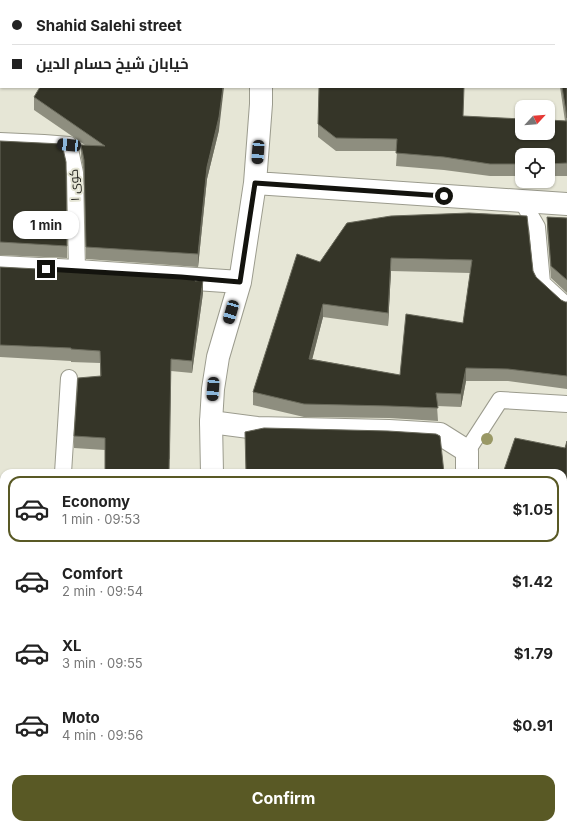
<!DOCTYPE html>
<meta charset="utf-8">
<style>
body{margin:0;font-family:Inter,Cairo,sans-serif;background:#f2f2f2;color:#222;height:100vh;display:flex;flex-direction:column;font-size:15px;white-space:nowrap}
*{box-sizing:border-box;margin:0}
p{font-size:13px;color:#767676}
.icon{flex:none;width:22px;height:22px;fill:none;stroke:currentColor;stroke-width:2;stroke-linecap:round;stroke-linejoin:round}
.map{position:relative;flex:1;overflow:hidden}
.drawer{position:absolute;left:0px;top:469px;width:567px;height:360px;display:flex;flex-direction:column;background:#fff;border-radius:12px 12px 0 0;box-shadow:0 1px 3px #0004}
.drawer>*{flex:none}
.hud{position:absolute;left:0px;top:0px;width:567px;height:88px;box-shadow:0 1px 3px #0004;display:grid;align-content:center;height:88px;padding:0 12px;background:#fff}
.needle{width:26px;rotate:64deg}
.tools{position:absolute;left:515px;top:100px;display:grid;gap:8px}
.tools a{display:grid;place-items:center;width:40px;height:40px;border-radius:8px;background:#fff;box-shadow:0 1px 3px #0004;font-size:20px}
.end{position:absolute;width:18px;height:18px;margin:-9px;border:5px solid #13130e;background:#fff;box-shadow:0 0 0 2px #fff}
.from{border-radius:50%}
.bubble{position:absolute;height:28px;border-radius:12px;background:#fff;box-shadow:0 1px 3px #0004;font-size:13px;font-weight:700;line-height:28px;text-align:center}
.car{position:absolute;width:12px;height:24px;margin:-12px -6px;border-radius:5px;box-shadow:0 0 3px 1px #0007;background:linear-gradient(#222 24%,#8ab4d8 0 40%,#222 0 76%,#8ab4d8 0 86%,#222 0)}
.hud b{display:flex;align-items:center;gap:14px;height:38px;font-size:15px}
.hud b+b{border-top:1px solid #e0e0e0}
.hud i{width:10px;height:10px;background:#222}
ul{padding:7px 0 0;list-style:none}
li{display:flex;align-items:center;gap:12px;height:66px;margin:0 8px 6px;padding:0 4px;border:2px solid transparent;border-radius:12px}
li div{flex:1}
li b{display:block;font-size:15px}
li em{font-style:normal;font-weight:700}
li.on{border-color:#595925}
li>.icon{width:36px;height:36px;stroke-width:1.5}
.button{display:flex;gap:8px;margin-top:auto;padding:8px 12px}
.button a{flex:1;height:46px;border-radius:12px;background:#595925;color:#fff;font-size:16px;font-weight:700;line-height:46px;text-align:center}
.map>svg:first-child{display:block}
</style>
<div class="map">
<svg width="567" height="829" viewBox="0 0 567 829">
<rect width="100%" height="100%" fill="#e6e6d6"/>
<!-- built -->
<path fill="#dbdcc5" d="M 390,825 L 525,825 L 525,829 L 391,829 Z"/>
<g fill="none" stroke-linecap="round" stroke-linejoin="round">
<defs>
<path id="lane" d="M 0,141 L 44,143 L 69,145 L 75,173 L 77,271
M 522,201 L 537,227 L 542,283 L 567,306
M 467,451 L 500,400 L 567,404
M 63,473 L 69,378"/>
<path id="street" d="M 211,422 L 257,428 L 389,431 L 440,434 L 467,451 L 467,473
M 0,514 L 4,514
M 0,591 L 4,573
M 0,730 L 4,731
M 78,829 L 79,825"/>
<path id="secondary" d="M 260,0 L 260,1
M 255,183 L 567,204
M 0,267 L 77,271 L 240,282
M 212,473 L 211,422 L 213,389 L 218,357 L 240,282 L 255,183 L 261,104 L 261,87
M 243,825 L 244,829"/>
</defs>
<!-- lane casing -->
<use href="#lane" stroke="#9b9b8d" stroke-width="18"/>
<!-- street casing -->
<use href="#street" stroke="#9b9b8d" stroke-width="24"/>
<!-- secondary casing -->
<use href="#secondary" stroke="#9b9b8d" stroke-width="24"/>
<!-- lane -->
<use href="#lane" stroke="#fff" stroke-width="16"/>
<!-- street -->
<use href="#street" stroke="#fff" stroke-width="22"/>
<!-- secondary -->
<use href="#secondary" stroke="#fff" stroke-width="22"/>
</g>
<!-- trees -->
<circle fill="#999865" cx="487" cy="439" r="6"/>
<!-- wall -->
<path fill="#8e8e7f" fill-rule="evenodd" d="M 0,0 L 1,1 L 1,60 L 0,60 Z
M 567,0 L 567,13 L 566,13 L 566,1 L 321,1 Z
M 567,54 L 567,176 L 548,176 L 548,155 L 522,155 L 522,176 L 490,176 L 444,170 L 396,166 L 397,151 L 336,151 L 318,137 L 318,124 L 463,116 L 565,121 L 560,87 L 566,87 Z
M 34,97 L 219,130 L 207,179 L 198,267 L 86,259 L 84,173 L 81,157 L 81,145 L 85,145 L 34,110 Z
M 0,141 L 67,246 L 67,258 L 0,255 Z
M 547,217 L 567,218 L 567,293 L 551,278 L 547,230 Z
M 347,223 L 533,271 L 536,277 L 561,300 L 565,302 L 567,302 L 567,389 L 508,381 L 466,381 L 461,407 L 437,406 L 438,421 L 389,418 L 304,417 L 253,405 L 253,392 L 320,262 ZM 391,271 L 470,273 L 463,323 L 400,375 L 312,359 L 323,317 L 388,326 Z
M 0,267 L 195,281 L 203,293 L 192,373 L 171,371 L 170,459 L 105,450 L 74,448 L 74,436 L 100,376 L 100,363 L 71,362 L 71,361 L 0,357 Z
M 567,441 L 567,543 L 563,543 L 563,473 L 565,448 Z
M 0,514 L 1,516 L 4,516 L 4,556 L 0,556 Z
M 563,554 L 567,554 L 567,680 L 563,680 Z
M 4,590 L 4,718 L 0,718 L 0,600 Z
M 275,825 L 392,825 L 393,829 L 276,829 Z
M 523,825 L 563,825 L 567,829 L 524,829 Z"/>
<!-- shaded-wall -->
<path fill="#6a6a5c" d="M 223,87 L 224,87 L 219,130 L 207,179 L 198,267 L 198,254 L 207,167 Z
M 391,258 L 391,271 L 388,326 L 388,313 Z
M 203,280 L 203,293 L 192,373 L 192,361 Z
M 323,304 L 323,317 L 309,372 L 309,359 Z
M 466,368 L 466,381 L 461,407 L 461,394 Z"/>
<!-- building -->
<path fill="#353528" stroke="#6a6a5c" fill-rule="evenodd" d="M 0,0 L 222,0 L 222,1 L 1,1 L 1,48 L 0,47 Z
M 321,0 L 567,0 L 548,1 L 321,1 Z
M 566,54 L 567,54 L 567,118 L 562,87 L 566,87 Z
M 40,87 L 223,87 L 219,117 L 207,167 L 198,254 L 86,247 L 84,160 L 81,145 L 105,146 L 34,97 Z
M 319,87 L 464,87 L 463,116 L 522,119 L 522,133 L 548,133 L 548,120 L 567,121 L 567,163 L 548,164 L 548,155 L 522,155 L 522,164 L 490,164 L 444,157 L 396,153 L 397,139 L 336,138 L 318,124 Z
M 0,141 L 62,144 L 66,162 L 67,246 L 0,242 Z
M 469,213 L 527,216 L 533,271 L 536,277 L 561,300 L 565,302 L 567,302 L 567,376 L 508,369 L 466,368 L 461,394 L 436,393 L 438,408 L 389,406 L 304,404 L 253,392 L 297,254 L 320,262 L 347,223 L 391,216 ZM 391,258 L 472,260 L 463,323 L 406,314 L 400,375 L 309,359 L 323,304 L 388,313 Z
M 547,217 L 567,218 L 567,280 L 551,266 Z
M 0,267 L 76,271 L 195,279 L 195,281 L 203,280 L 192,361 L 171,359 L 169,473 L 105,473 L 105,438 L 74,436 L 78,378 L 101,376 L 100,351 L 71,349 L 71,348 L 0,345 Z
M 264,428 L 388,431 L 436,434 L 440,436 L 444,473 L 246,473 L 245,432 Z
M 515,438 L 565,448 L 567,441 L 567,530 L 563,530 L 563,473 L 503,473 Z
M 0,514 L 1,514 L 1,516 L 4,516 L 4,544 L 0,543 Z
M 563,554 L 567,554 L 567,667 L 563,667 Z
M 4,590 L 4,706 L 0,706 L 0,600 Z
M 563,691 L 567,691 L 567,829 L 527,829 L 526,825 L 563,825 Z
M 0,730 L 4,731 L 4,825 L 67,825 L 66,829 L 0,829 Z
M 108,825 L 200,825 L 200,829 L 108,829 Z
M 277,825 L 392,825 L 393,829 L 278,829 Z"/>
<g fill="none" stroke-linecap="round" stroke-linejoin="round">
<!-- route -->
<path stroke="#13130e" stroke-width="5" d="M 46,269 L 181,277 L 240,282 L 255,183 L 444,196"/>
</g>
<g text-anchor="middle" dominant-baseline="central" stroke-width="4" stroke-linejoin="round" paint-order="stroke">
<!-- street labels -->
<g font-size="12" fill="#13130e" stroke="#e6e6d6">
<text transform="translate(74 185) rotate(-93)">کوی ۱</text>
</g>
</g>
</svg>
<div class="tools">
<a><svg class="needle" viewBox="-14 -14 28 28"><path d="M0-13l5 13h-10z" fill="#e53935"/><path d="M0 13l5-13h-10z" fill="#767676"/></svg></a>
<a><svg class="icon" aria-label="locate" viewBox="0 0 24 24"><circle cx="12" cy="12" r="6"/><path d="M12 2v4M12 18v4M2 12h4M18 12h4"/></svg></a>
</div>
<i class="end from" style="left:444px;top:196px"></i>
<i class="end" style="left:46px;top:269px"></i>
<div class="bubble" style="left:13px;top:211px;width:66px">1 min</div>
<i class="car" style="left:69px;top:145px;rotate:276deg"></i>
<i class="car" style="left:258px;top:152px;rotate:184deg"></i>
<i class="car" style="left:231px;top:312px;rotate:196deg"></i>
<i class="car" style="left:213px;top:389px;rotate:184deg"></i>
<div class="hud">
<b><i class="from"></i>Shahid Salehi street</b>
<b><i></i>خیابان شیخ حسام الدین</b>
</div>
<section class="drawer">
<ul>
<li class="on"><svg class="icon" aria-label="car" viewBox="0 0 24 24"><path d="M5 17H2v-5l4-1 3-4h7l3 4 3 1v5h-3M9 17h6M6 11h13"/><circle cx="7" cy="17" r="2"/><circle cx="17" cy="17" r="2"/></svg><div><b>Economy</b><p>1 min · 09:53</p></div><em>$1.05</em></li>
<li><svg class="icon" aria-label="car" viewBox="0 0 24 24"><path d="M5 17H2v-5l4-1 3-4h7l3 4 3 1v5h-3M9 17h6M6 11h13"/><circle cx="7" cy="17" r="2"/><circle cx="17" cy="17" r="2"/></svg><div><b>Comfort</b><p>2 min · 09:54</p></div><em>$1.42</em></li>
<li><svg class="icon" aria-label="car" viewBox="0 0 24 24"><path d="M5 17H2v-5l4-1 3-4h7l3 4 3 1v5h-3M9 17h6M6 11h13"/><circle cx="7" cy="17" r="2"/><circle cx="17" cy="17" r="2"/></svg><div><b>XL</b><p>3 min · 09:55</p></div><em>$1.79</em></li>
<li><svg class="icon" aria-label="car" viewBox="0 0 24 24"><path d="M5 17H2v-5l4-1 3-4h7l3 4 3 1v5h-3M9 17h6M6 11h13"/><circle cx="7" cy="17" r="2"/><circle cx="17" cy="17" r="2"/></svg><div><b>Moto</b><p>4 min · 09:56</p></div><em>$0.91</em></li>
</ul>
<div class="button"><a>Confirm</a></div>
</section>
</div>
